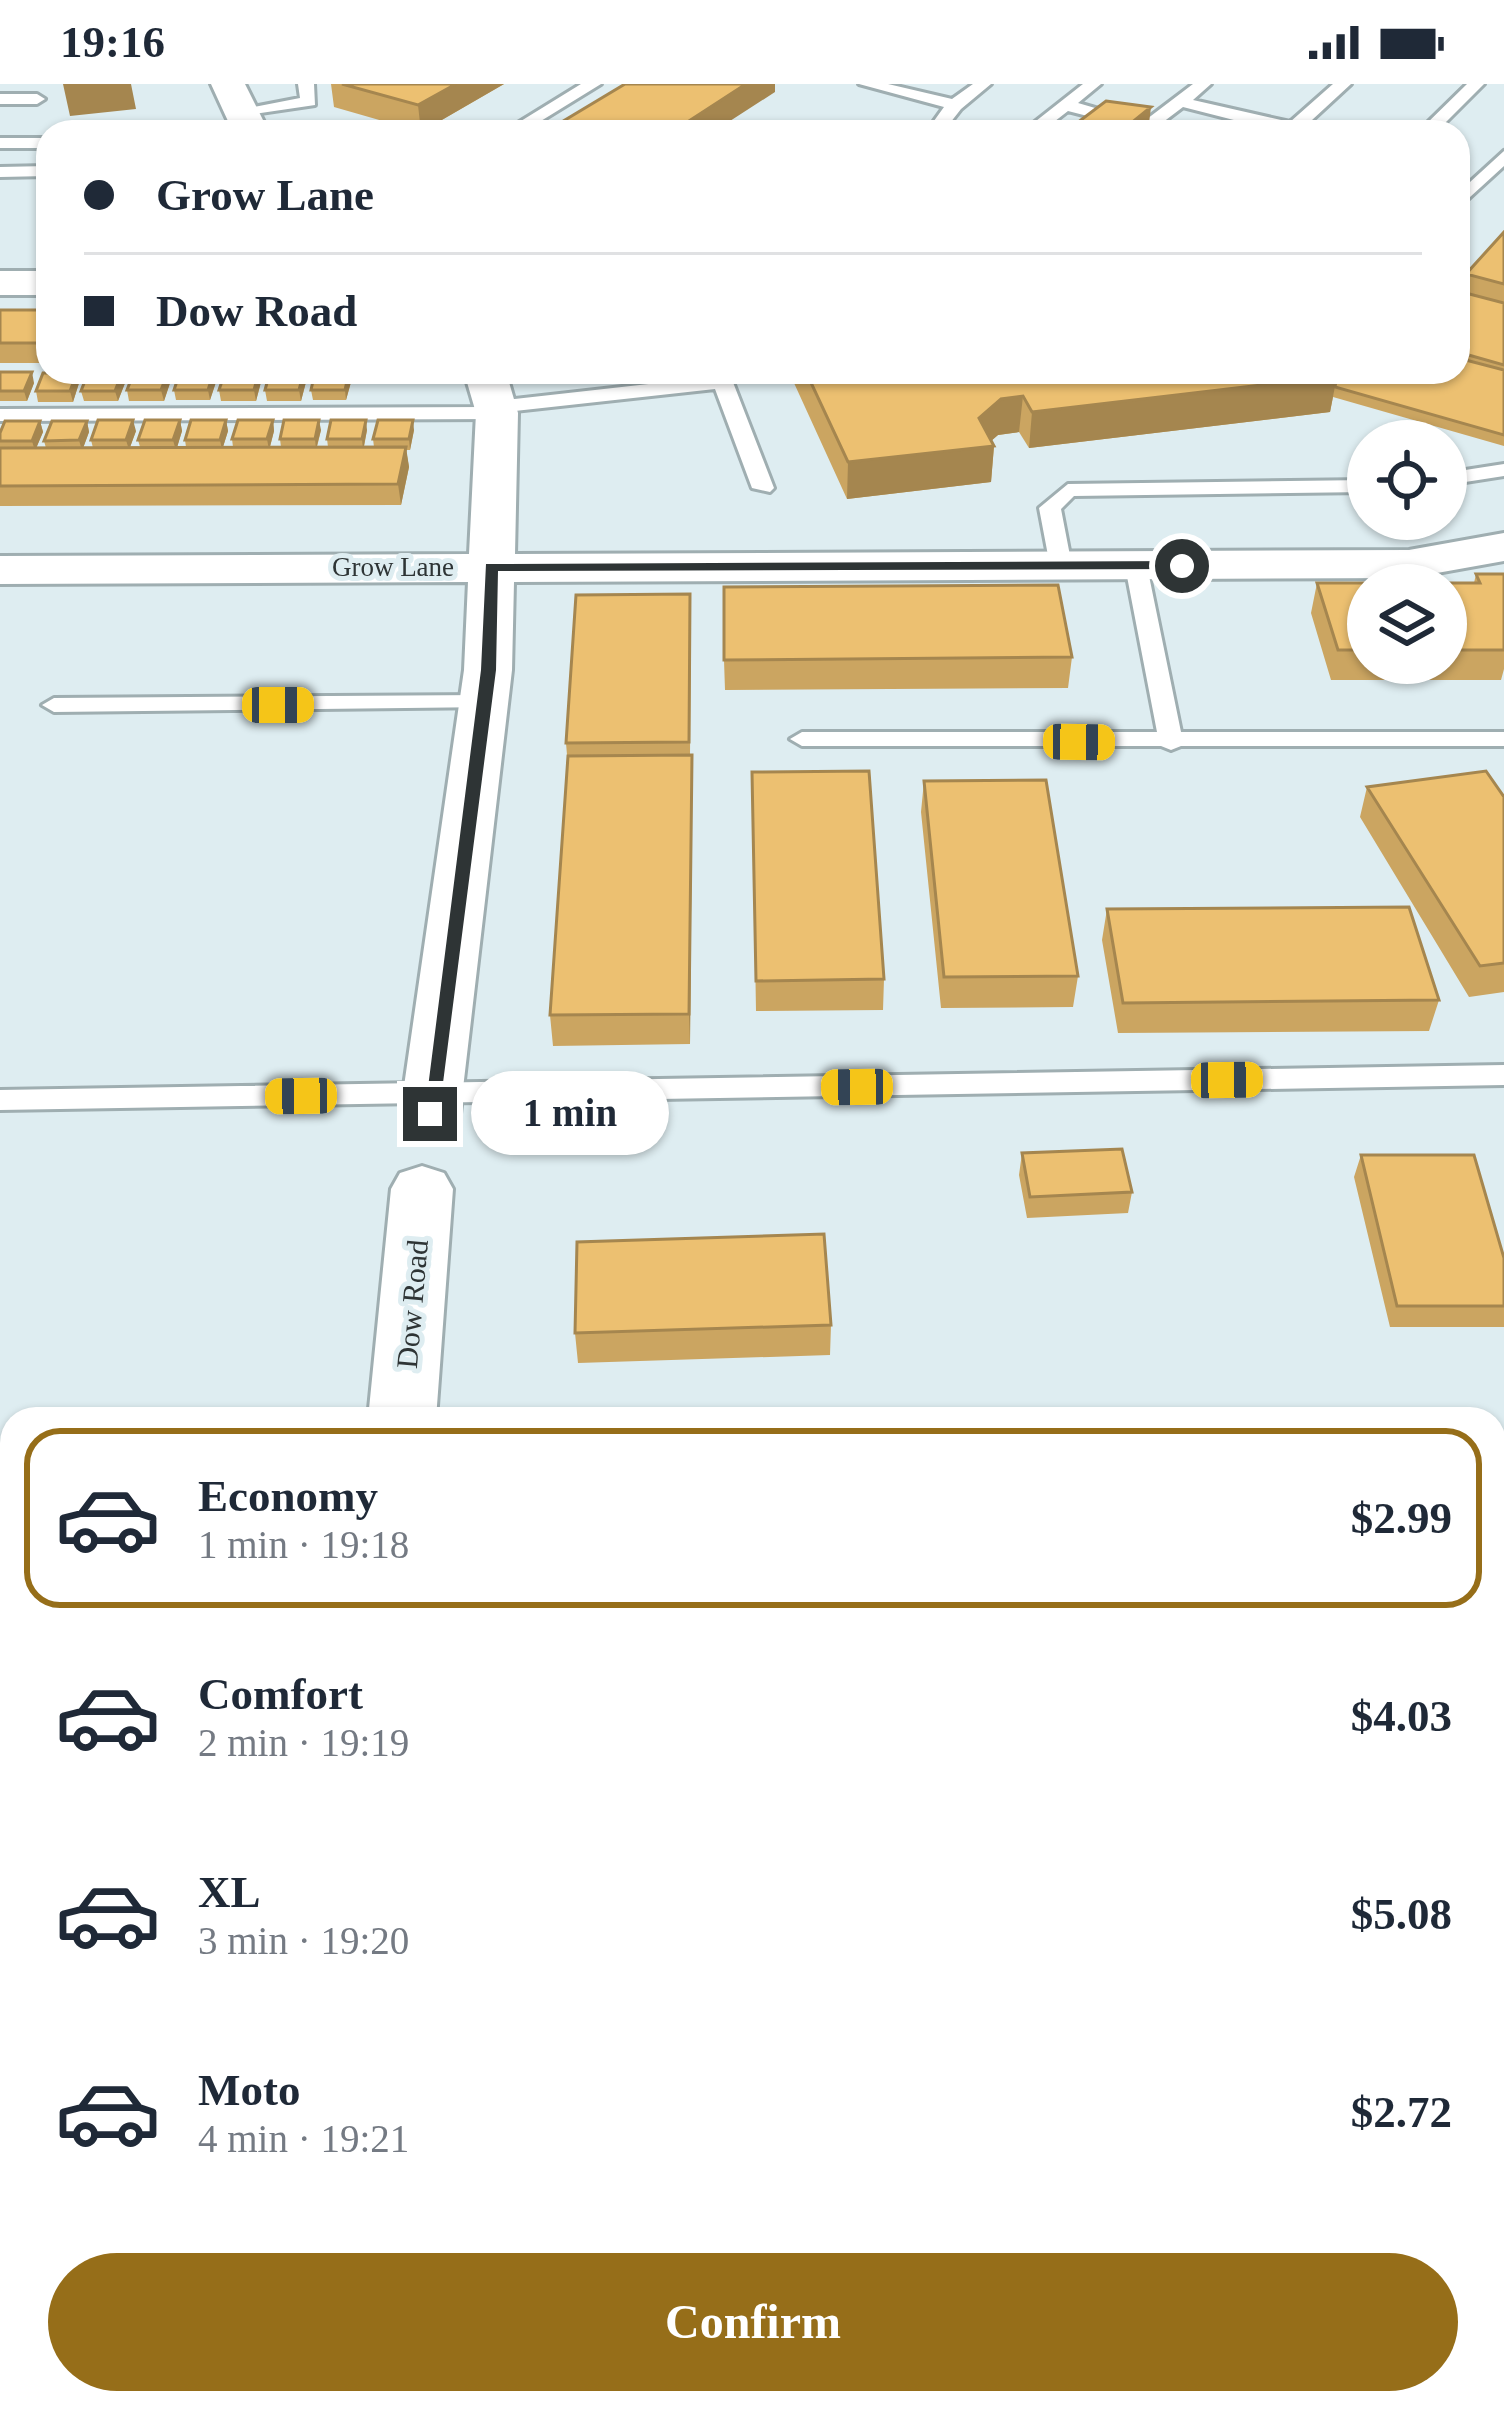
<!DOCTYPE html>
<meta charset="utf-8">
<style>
body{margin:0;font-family:"Times New Roman",serif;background:#f6f6f7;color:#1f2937;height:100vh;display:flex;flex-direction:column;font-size:45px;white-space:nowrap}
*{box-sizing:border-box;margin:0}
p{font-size:39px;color:#747a83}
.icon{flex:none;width:66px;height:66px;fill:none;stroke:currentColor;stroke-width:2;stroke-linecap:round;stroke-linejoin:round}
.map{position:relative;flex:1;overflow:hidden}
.side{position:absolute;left:0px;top:1323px;width:1506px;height:1008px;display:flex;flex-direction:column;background:#fff;border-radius:36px 36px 0 0;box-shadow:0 3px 9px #0004}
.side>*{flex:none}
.guide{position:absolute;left:36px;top:36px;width:1434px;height:264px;border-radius:36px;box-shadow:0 3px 9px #0004;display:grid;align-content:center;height:264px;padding:0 48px;background:#fff}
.buttons{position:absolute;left:1347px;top:336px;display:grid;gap:24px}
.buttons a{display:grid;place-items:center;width:120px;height:120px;border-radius:50%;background:#fff;box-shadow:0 3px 9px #0004;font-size:60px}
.end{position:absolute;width:54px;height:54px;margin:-27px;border:15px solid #2e3435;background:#fff;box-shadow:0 0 0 6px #fff}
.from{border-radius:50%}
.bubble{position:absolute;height:84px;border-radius:42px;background:#fff;box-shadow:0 3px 9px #0004;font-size:39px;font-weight:800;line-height:84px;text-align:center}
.car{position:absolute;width:36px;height:72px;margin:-36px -18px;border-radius:15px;box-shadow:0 0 9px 3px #0007;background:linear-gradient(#f5c518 24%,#345 0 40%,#f5c518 0 76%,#345 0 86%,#f5c518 0)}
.guide b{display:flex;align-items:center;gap:42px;height:114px;font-size:45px}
.guide b+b{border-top:3px solid #e0e1e3}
.guide i{width:30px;height:30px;background:#1f2937}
ul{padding:21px 0 0;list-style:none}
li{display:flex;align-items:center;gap:36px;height:180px;margin:0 24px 18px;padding:0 24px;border:6px solid transparent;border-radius:36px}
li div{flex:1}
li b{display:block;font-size:45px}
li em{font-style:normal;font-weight:800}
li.on{border-color:#966e19}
li>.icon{width:108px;height:108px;stroke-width:1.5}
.primary-button{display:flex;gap:24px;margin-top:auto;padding:24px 48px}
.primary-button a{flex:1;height:138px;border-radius:72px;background:#966e19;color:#fff;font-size:48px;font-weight:800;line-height:138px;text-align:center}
.status{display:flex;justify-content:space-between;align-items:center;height:84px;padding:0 60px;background:#fff;direction:ltr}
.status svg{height:33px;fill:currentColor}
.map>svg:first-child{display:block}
</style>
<div class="status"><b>19:16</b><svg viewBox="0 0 49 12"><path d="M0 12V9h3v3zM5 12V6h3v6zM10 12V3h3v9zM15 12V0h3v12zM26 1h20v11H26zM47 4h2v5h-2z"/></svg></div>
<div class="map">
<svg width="1504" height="2331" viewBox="0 0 1504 2331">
<rect width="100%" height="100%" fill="#deedf1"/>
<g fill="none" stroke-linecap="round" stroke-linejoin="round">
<defs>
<path id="lane" d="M 298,0 L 314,0 L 315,21 L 241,32 L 233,27 L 300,14 Z
M 581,0 L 601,0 L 523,48 L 503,48 Z
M 859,0 L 888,0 L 952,15 L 973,0 L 991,0 L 961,25 L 943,48 L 926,48 L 944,23 Z
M 1083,0 L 1101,0 L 1078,19 L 1143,38 L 1193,0 L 1211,0 L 1193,16 L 1290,38 L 1333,0 L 1351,0 L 1299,48 L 1281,48 L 1183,23 L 1150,48 L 1068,27 L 1041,48 L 1022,48 Z
M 1467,0 L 1484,0 L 1436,48 L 1418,48 Z
M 0,10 L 37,10 L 45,15 L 37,20 L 0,20 Z
M 0,54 L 48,54 L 48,64 L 0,64 Z
M 1504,67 L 1504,82 L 1458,124 L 1458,109 Z
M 48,82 L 48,92 L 0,93 L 0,83 Z
M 709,288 L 729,288 L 774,404 L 770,408 L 752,404 L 715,305 L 506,328 L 497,335 L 0,337 L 0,325 L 486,323 L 496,317 L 711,293 Z
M 1504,380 L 1504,392 L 1446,401 L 1446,389 Z
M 1368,396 L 1368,408 L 1074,412 L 1061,425 L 1072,482 L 1061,489 L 1050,482 L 1039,424 L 1068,400 Z
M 1136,475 L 1147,482 L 1181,648 L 1504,648 L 1504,662 L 1181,662 L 1171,666 L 1161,662 L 802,662 L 790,655 L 802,648 L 1157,648 L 1125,482 Z
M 484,611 L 496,618 L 492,623 L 54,628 L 42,621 L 54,614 Z
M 1504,981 L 1504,1001 L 0,1026 L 0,1006 Z"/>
<path id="street" d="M 211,0 L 245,0 L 269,48 L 233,48 Z
M 0,187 L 48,187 L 48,211 L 0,211 Z
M 464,288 L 506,288 L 518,329 L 515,470 L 1409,466 L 1504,449 L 1504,477 L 1409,494 L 514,498 L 512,586 L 460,1030 L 451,1045 L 430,1051 L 409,1045 L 400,1030 L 464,586 L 468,498 L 0,500 L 0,472 L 469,470 L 476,329 Z
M 422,1082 L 444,1089 L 453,1105 L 436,1335 L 368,1335 L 391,1105 L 400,1089 Z
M 1494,1841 L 1504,1841 L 1504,1919 L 1494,1919 Z
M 275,2319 L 367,2319 L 366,2331 L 274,2331 Z"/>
</defs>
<!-- lane casing -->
<use href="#lane" stroke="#9faeb1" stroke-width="6"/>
<!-- street casing -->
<use href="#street" stroke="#9faeb1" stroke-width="6"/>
<!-- lane -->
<use href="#lane" fill="#fff" fill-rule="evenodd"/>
<!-- street -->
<use href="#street" fill="#fff" fill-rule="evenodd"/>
</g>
<!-- wall -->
<path fill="#cba561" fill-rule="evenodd" d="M 331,0 L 504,0 L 421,48 L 334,23 Z
M 1504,148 L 1504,362 L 1333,313 L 1330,328 L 1029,364 L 1019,348 L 998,351 L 991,357 L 994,362 L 991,398 L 847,415 L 789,288 L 1458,288 L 1458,207 L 1461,208 L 1466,190 Z
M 0,226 L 48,226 L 48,279 L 0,279 Z
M 0,288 L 34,299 L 27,317 L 0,317 Z
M 214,288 L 216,298 L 210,316 L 176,316 L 174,306 Z
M 350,288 L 351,298 L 346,316 L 313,316 L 311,306 Z
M 77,289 L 79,299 L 73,318 L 38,318 L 36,307 Z
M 261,298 L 256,317 L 221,317 L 219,306 Z
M 306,298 L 301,317 L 267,317 L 265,306 Z
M 125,299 L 118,317 L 84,317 L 81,307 Z
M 170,299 L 164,317 L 129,317 L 127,306 Z
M 180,336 L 182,347 L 177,363 L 186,363 L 185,356 L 226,336 L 228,347 L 223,363 L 233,363 L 232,355 L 273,336 L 274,347 L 270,363 L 281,363 L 280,355 L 321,346 L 317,363 L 328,363 L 327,355 L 367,346 L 364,363 L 374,363 L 373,355 L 414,346 L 410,366 L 406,366 L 409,383 L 401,421 L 0,422 L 0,349 L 40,337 L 43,348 L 36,364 L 46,364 L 44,357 L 87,337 L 89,348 L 83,364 L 93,364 L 91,356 L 136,347 L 130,363 L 140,363 L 138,356 Z
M 1476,490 L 1504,490 L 1504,585 L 1501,596 L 1331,596 L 1311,529 L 1317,499 L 1474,499 ZM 1368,501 L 1446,501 L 1446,579 L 1368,579 Z
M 691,540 L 690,671 L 692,701 L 690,960 L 553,962 L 550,931 L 568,683 L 566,659 Z
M 1072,573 L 1068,604 L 725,606 L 724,576 Z
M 752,688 L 884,895 L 883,926 L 756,927 Z
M 924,697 L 1078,892 L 1073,923 L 941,924 L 921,728 Z
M 1367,703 L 1504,713 L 1504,908 L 1469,913 L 1360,733 Z
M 1107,825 L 1439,916 L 1429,947 L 1118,949 L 1102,856 Z
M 1022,1069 L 1132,1108 L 1128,1129 L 1027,1134 L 1019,1091 Z
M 1361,1071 L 1504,1174 L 1504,1243 L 1390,1243 L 1354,1093 Z
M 831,1241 L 830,1271 L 578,1279 L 575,1249 Z
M 1496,1455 L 1504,1455 L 1504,1534 L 1494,1500 L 1494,1459 Z
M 12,1516 L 12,1758 L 0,1759 L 0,1517 Z
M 814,2319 L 1129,2319 L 1130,2327 L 1128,2331 L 814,2331 Z"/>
<!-- shaded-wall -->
<path fill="#a5864f" d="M 63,0 L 131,0 L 136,25 L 70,32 Z
M 456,0 L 504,0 L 421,48 L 418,21 Z
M 746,0 L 775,0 L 775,8 L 713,48 L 672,48 Z
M 1151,23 L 1148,48 L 1130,40 Z
M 32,288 L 34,299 L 27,317 L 24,307 Z
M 168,288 L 170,299 L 164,317 L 161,306 Z
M 214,288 L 216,298 L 210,316 L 208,306 Z
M 259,288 L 261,298 L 256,317 L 254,306 Z
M 304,288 L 306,298 L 301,317 L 299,306 Z
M 349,288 L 351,298 L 346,316 L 345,306 Z
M 77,289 L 79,299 L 73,318 L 70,307 Z
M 122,289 L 125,299 L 118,317 L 115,307 Z
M 1337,292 L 1330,328 L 1029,364 L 1032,328 Z
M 1023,312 L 1019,348 L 998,351 L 984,363 L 994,362 L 991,398 L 847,415 L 848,378 L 979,334 L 1001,315 Z
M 133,336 L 136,347 L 129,366 L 126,356 Z
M 180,336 L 182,347 L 176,367 L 173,356 Z
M 226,336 L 228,347 L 222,366 L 220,356 Z
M 273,336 L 274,347 L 269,366 L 267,355 Z
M 319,336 L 321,346 L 316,365 L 315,355 Z
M 366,336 L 367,346 L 363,366 L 362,355 Z
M 413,336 L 414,346 L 410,366 L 409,355 Z
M 40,337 L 43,348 L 35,367 L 32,357 Z
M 87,337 L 89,348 L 82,367 L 79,356 Z
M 406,363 L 409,383 L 401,421 L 398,400 Z
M 692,671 L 692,701 L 690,960 L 689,930 Z
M 0,2043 L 3,2048 L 0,2070 Z"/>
<!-- building -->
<path fill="#ecc071" stroke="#a5864f" stroke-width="3" d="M 342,0 L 456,0 L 418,21 Z
M 625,0 L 746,0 L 672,48 L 545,48 Z
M 1106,17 L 1151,23 L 1130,40 L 1163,48 L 1065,48 Z
M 1504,148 L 1504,200 L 1466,190 Z
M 1458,207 L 1504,219 L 1504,281 L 1458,268 Z
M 0,226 L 48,226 L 48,259 L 0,259 Z
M 1458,274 L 1504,286 L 1504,351 L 1335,303 L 1337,292 L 1324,288 L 1458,288 Z
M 0,288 L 32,288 L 24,307 L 0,307 Z
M 134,288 L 168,288 L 161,306 L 127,306 Z
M 180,288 L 214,288 L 208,306 L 174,306 Z
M 225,288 L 259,288 L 254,306 L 219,306 Z
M 270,288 L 304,288 L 299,306 L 265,306 Z
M 315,288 L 349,288 L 345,306 L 311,306 Z
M 806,288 L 1324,288 L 1337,292 L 1032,328 L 1023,312 L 1001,315 L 979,334 L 994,362 L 848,378 Z
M 43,289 L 77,289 L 70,307 L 36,307 Z
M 88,289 L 122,289 L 115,307 L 81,307 Z
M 98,336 L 133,336 L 126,356 L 91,356 Z
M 145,336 L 180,336 L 173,356 L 138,356 Z
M 191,336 L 226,336 L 220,356 L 185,356 Z
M 238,336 L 273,336 L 267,355 L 232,355 Z
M 284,336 L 319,336 L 315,355 L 280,355 Z
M 331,336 L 366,336 L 362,355 L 327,355 Z
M 378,336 L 413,336 L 409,355 L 373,355 Z
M 5,337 L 40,337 L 32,357 L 0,357 L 0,349 Z
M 52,337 L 87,337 L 79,356 L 44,357 Z
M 406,363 L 398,400 L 0,402 L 0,364 Z
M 1476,490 L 1504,490 L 1504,566 L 1446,566 L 1446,501 L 1368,501 L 1368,566 L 1338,566 L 1317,499 L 1480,499 Z
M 1058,501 L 1072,573 L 724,576 L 724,503 Z
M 690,510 L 689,658 L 566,659 L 576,511 Z
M 692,671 L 689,930 L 550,931 L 568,672 Z
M 869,687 L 884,895 L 756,897 L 752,688 Z
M 1486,687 L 1504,713 L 1504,879 L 1480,882 L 1367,703 Z
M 1046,696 L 1078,892 L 944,893 L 924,697 Z
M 1409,823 L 1439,916 L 1123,919 L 1107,825 Z
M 1122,1065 L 1132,1108 L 1030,1113 L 1022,1069 Z
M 1361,1071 L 1474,1071 L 1504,1174 L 1504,1222 L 1397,1222 Z
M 824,1150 L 831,1241 L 575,1249 L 577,1158 Z
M 1496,1455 L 1504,1455 L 1504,1483 Z
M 12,1516 L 12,1732 L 0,1733 L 0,1517 Z
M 816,2319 L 1129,2319 L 1130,2327 L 1046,2329 L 1046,2331 L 816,2331 Z"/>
<!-- route -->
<path fill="#2e3435" d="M 1182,477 L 1187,485 L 498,487 L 496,586 L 439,1030 L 424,1035 L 481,586 L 486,480 Z"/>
<g text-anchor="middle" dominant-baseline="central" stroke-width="10" stroke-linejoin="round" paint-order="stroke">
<!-- far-street labels -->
<g font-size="27" fill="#2e3435" stroke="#deedf1">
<text x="393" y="483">Grow Lane</text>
</g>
<!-- street labels -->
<g font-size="30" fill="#2e3435" stroke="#deedf1">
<text transform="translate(412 1220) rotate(-85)">Dow Road</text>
</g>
</g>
</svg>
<div class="buttons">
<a><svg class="icon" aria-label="locate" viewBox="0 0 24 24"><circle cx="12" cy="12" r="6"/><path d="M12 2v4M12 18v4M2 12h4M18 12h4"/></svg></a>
<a><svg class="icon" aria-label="layers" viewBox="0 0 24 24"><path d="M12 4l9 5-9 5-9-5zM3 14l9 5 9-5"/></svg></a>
</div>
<i class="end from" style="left:1182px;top:482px"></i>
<i class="end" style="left:430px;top:1030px"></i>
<div class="bubble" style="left:471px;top:987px;width:198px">1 min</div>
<i class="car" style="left:278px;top:621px;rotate:90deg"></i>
<i class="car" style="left:1079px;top:658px;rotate:91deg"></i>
<i class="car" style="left:1227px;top:996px;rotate:89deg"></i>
<i class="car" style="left:857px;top:1003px;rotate:269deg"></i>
<i class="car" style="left:301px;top:1012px;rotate:269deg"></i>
<div class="guide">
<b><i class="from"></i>Grow Lane</b>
<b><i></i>Dow Road</b>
</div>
<section class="side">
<ul>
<li class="on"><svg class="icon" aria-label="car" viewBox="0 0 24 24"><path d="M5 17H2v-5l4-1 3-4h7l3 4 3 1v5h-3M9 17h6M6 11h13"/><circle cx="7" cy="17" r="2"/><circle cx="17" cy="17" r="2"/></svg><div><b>Economy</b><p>1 min · 19:18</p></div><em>$2.99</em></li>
<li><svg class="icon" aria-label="car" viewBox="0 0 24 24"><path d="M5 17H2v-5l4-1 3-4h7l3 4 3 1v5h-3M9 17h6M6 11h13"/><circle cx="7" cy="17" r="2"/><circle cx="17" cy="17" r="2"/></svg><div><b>Comfort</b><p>2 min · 19:19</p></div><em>$4.03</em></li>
<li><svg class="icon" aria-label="car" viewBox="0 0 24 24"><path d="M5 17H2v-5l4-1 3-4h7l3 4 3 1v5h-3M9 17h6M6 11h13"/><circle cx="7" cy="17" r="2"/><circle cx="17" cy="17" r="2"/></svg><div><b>XL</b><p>3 min · 19:20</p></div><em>$5.08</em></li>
<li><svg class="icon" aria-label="car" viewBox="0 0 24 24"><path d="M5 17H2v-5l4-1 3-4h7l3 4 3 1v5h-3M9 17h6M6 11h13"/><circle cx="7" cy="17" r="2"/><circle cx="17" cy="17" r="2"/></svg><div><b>Moto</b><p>4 min · 19:21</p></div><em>$2.72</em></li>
</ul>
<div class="primary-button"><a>Confirm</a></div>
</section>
</div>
